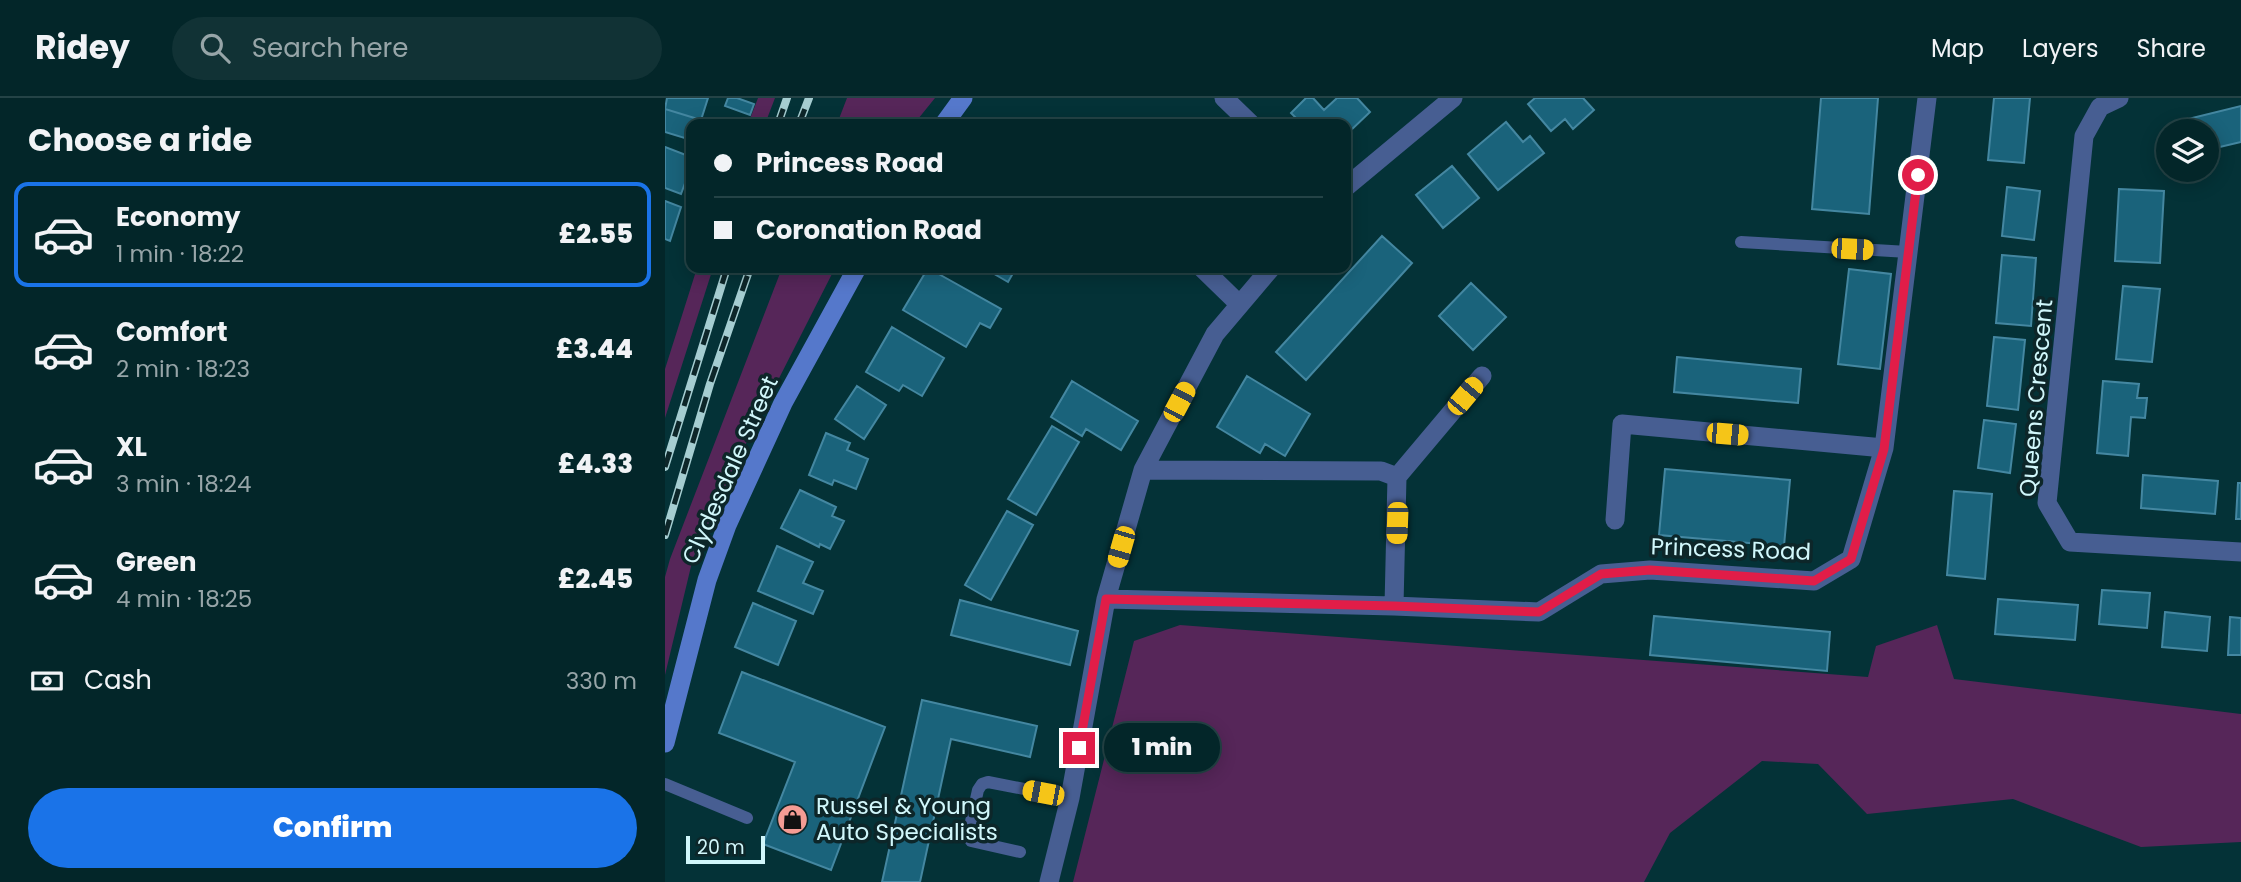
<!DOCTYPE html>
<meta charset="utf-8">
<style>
body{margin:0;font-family:Poppins,sans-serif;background:#113235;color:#f1f3f6;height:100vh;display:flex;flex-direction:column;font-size:26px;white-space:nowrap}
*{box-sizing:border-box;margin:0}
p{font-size:23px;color:#97a5a8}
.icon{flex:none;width:38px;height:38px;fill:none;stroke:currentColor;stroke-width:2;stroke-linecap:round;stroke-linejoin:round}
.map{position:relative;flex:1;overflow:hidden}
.side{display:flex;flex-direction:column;background:#032629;width:665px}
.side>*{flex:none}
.guide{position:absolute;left:21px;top:21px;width:665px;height:154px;border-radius:14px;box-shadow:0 4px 18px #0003,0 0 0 2px #244346;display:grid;align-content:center;height:154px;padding:0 28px;background:#032629}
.tools{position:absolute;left:1491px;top:21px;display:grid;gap:14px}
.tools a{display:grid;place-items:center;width:63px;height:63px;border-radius:50%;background:#032629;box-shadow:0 4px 18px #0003,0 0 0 2px #244346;font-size:35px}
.scale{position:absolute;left:21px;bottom:18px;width:79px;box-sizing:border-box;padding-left:7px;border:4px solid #d1f7fb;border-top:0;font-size:19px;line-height:24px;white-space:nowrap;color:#d1f7fb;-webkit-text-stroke:5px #0d2629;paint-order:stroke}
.end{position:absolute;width:32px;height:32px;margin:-16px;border:9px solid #e11d48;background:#fff;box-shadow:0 0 0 4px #fff}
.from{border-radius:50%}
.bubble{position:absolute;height:49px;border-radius:24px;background:#032629;box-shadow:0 4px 18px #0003,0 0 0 2px #244346;font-size:23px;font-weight:800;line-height:49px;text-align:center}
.car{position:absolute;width:21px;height:42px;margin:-21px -10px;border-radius:9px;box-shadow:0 0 5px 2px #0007;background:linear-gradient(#f5c518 24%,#345 0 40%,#f5c518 0 76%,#345 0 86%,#f5c518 0)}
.guide b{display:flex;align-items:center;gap:24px;height:66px;font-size:26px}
.guide b+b{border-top:2px solid #244346}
.guide i{width:18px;height:18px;background:#f1f3f6}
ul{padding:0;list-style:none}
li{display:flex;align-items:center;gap:21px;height:105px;margin:0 14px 10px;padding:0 14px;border:4px solid transparent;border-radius:14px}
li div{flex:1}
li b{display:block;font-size:26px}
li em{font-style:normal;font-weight:800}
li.selected{border-color:#1a73e8}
li>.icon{width:63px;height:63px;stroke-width:1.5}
h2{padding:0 28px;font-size:32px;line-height:84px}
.pay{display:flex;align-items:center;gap:18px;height:77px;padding:0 28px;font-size:26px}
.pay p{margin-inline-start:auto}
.action{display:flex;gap:14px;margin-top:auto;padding:14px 28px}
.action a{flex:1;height:80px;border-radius:42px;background:#1a73e8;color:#fff;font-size:28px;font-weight:800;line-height:80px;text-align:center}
header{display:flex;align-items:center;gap:42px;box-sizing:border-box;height:98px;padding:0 35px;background:#032629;border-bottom:2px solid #244346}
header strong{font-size:33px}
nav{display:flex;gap:38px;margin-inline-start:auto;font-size:24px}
.search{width:490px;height:63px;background:#113235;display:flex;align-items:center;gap:18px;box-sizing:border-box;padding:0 24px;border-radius:38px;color:#97a5a8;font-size:26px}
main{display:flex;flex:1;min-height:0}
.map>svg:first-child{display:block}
</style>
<header>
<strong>Ridey</strong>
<div class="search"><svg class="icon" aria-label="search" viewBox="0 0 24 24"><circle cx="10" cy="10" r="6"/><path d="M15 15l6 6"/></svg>Search here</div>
<nav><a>Map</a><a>Layers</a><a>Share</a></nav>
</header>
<main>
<section class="side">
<h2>Choose a ride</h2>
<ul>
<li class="selected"><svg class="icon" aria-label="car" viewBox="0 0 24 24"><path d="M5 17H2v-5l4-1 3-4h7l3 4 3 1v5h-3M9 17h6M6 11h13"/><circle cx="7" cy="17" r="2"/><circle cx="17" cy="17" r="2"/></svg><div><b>Economy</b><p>1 min · 18:22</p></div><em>£2.55</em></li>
<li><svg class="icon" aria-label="car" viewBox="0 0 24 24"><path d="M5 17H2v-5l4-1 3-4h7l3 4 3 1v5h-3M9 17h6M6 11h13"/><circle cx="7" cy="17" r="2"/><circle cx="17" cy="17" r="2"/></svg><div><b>Comfort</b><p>2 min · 18:23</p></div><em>£3.44</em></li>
<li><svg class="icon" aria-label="car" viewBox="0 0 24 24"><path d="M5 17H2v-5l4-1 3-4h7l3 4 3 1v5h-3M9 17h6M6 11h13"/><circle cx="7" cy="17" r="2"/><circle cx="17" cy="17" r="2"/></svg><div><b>XL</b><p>3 min · 18:24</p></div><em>£4.33</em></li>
<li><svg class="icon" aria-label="car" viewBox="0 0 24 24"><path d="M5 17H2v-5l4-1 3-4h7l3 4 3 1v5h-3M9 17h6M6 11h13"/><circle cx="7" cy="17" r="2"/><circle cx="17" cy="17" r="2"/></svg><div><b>Green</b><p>4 min · 18:25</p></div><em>£2.45</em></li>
</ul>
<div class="pay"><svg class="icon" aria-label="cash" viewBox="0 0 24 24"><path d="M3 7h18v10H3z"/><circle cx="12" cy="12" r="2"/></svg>Cash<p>330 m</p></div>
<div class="action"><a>Confirm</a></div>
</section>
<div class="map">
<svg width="1576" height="784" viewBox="0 0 1576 784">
<rect width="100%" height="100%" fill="#043237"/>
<!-- green -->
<path fill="#562659" d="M 93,0 L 110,0 L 100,26 L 83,26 Z
M 182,0 L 270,0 L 249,26 L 172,26 Z
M 32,170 L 48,170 L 0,320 L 0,271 Z
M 117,170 L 170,170 L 68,371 L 28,460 L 0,577 L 0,479 L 5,461 Z
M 515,527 L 1203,579 L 1211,548 L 1272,527 L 1289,581 L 1576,616 L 1576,744 L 1476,749 L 1348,701 L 1202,716 L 1153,666 L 1097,663 L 1005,735 L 979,784 L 408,784 L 469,543 Z"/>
<!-- building -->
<path fill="#1a637b" stroke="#4487a1" stroke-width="2" d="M 2,0 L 43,0 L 36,22 L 0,11 Z
M 63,0 L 72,0 L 89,6 L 85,17 L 60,8 Z
M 641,0 L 648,0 L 659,12 L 672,0 L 692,0 L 705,14 L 681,37 L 681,26 L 637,26 L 626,15 Z
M 870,0 L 918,0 L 929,12 L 908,31 L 900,21 L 886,33 L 863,6 Z
M 1156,0 L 1213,0 L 1204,116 L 1147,111 Z
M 1329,0 L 1365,0 L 1359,65 L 1323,62 Z
M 1576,8 L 1576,44 L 1542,52 L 1542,33 L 1513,33 L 1511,24 Z
M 0,11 L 36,22 L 35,26 L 26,26 L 26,42 L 0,34 Z
M 841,24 L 858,44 L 865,38 L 879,55 L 833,92 L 803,56 Z
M 0,49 L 26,59 L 26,69 L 16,96 L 0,90 Z
M 787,68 L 814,100 L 778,130 L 751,97 Z
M 1342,89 L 1375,93 L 1369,142 L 1337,138 Z
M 1454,91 L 1499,93 L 1495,165 L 1450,163 Z
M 0,103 L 16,109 L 5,143 L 0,141 Z
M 717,138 L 747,165 L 641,282 L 611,254 Z
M 1337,157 L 1371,160 L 1366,228 L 1331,225 Z
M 263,170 L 336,211 L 325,230 L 315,225 L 301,249 L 238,212 Z
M 319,170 L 351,170 L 343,184 Z
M 1184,171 L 1226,176 L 1215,271 L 1173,266 Z
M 806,185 L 841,219 L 808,252 L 774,218 Z
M 1458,188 L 1495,191 L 1487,264 L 1451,261 Z
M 227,229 L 279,260 L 257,298 L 238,287 L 234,293 L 201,274 Z
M 1329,239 L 1360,242 L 1353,312 L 1322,308 Z
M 1012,259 L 1136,271 L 1133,305 L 1009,294 Z
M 582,278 L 645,316 L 620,358 L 600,346 L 595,355 L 552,329 Z
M 407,283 L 473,323 L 456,352 L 421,331 L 417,338 L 386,319 Z
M 1438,283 L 1474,286 L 1472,300 L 1482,300 L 1480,320 L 1466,319 L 1463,358 L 1432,355 Z
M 192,288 L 221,307 L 199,341 L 170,321 Z
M 1319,322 L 1351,326 L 1345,375 L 1313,370 Z
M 387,328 L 414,344 L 371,417 L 343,401 Z
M 161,335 L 185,345 L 182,352 L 203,361 L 191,391 L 169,382 L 167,387 L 144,377 Z
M 1000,371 L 1125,382 L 1119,448 L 994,437 Z
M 1478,377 L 1553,383 L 1550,416 L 1476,410 Z
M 1573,385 L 1576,385 L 1576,421 L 1571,421 Z
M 135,392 L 171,409 L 167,418 L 179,423 L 165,451 L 155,446 L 154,449 L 116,430 Z
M 1289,393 L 1327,396 L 1320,481 L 1282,477 Z
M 342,413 L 368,427 L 326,502 L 300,487 Z
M 112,448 L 148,464 L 138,485 L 158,493 L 148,516 L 93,493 Z
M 1437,492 L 1485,495 L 1482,530 L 1434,526 Z
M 1333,501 L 1413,507 L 1410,542 L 1330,536 Z
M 295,502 L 413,533 L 405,567 L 286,537 Z
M 88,505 L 131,523 L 113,567 L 70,549 Z
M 1500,514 L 1545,519 L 1542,553 L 1497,549 Z
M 989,518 L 1165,534 L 1162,573 L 985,557 Z
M 1565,519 L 1576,520 L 1576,557 L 1563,557 Z
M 77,574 L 220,629 L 166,772 L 98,746 L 130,664 L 54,635 Z
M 257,602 L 372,628 L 365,659 L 286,641 L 255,784 L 217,784 Z"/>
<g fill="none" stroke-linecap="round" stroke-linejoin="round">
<!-- service -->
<path stroke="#475e92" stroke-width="12" d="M 1076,144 L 1243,154
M 0,686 L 82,720
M 355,754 L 306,743 L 303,737 L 313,692 L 317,686 L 323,684 L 405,700"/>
<!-- minor -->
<path stroke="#475e92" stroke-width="19" d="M 559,0 L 586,26
M 1454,0 L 1435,9 L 1419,38 L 1382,405 L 1405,444 L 1576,454
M 681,89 L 788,0
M 537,170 L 574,206
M 478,372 L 716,373 L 732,379 L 729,508
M 732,379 L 817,278
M 950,422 L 957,326 L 1219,350
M 441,501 L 729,508 L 874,514 L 936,476 L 985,472 L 1149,483 L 1186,461 L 1219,350 L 1262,0
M 384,784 L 405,700 L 441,501 L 478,372 L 550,236 L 606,170"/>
<!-- secondary -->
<path stroke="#5578cb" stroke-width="19" d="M 279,26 L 298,0
M 0,645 L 42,482 L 62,427 L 118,305 L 192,170"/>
<defs>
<path id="rail" d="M 113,26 L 122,0
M 134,26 L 144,0
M 0,369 L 62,170
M 0,437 L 45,286 L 85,170"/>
</defs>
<!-- rail casing -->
<use href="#rail" stroke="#a5cdd1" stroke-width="8"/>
<!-- rail -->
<use href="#rail" stroke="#0d2629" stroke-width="5" stroke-dasharray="16" stroke-linecap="butt"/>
</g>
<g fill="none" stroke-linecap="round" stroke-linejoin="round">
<!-- route -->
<path stroke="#e11d48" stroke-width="9" d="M 414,650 L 441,501 L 729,508 L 874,514 L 936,476 L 985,472 L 1149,483 L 1186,461 L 1219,351 L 1253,77"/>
</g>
<!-- icons -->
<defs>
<symbol id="shop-disc" viewBox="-11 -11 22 22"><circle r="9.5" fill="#f59c94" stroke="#0d2629"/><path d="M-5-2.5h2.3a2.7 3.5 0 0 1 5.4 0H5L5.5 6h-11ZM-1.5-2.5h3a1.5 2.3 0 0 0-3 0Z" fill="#111"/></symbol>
</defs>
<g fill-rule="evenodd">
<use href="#shop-disc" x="110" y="704" width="35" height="35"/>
</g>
<g text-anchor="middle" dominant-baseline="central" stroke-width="7" stroke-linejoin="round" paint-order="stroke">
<!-- street labels -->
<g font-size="23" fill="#d1f7fb" stroke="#0d2629">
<text transform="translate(1371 300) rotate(-85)">Queens Crescent</text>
<text transform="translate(65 372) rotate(-66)">Clydesdale Street</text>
<text transform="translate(1066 451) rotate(2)">Princess Road</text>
</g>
<!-- poi labels -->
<g font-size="23" fill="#d1f7fb" stroke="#0d2629" text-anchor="start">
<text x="151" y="708">Russel &amp; Young<tspan x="151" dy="26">Auto Specialists</tspan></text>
</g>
</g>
</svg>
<div class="tools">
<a><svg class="icon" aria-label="layers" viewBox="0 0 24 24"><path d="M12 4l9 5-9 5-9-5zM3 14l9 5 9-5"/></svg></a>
</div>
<div class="scale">20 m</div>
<i class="end from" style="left:1253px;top:77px"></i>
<i class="end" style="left:414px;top:650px"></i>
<div class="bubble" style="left:439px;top:625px;width:116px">1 min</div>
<i class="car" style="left:1187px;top:151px;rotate:93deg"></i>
<i class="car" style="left:800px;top:298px;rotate:40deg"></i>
<i class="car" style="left:514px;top:304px;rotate:28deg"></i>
<i class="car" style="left:1062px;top:336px;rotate:95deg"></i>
<i class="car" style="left:732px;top:425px;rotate:182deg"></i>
<i class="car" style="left:456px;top:449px;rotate:196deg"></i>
<i class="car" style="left:378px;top:695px;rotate:281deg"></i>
<div class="guide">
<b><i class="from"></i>Princess Road</b>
<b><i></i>Coronation Road</b>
</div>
</div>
</main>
